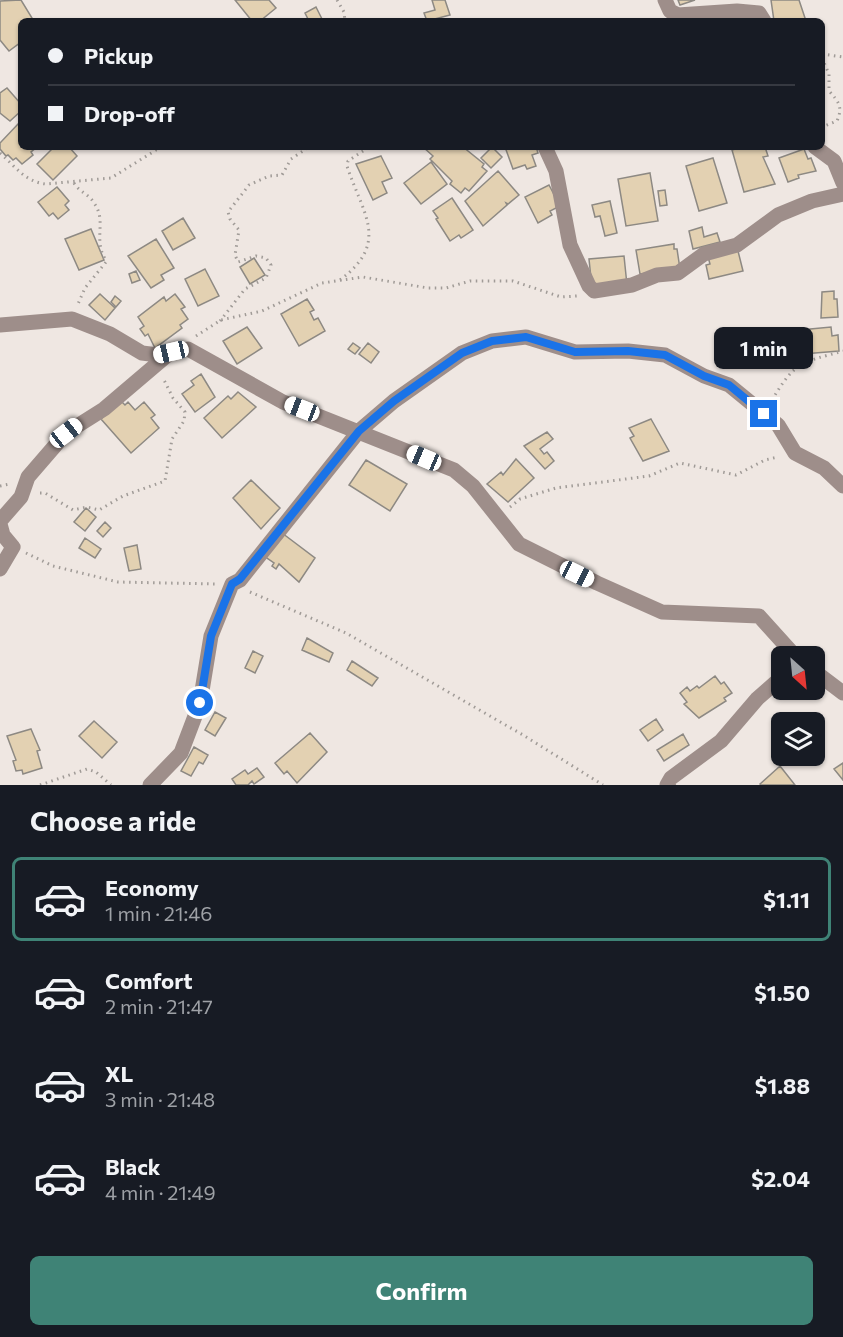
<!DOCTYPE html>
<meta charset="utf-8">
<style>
body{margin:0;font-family:Commissioner,sans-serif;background:#20242c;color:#f1f3f6;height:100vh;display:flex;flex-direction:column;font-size:22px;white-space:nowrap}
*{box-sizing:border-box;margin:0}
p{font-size:20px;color:#9ea1a6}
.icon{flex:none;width:33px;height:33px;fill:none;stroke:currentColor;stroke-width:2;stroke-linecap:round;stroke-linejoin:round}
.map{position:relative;height:785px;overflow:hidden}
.drawer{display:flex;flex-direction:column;background:#171b24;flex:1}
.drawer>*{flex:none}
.guide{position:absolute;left:18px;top:18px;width:807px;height:132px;border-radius:9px;box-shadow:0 2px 4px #0004;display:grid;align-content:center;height:132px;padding:0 30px;background:#171b24}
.needle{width:39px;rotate:153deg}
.buttons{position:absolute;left:771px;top:646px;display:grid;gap:12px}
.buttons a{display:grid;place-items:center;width:54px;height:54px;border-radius:9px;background:#171b24;box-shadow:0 2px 4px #0004;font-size:30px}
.end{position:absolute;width:27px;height:27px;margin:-14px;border:8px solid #1a73e8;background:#fff;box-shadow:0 0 0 3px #fff}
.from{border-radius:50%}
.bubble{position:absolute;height:42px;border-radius:9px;background:#171b24;box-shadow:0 2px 4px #0004;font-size:20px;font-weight:700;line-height:42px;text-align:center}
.car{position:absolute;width:18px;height:36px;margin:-18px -9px;border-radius:8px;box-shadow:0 0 4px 2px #0007;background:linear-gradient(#fff 24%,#345 0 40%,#fff 0 76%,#345 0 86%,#fff 0)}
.guide b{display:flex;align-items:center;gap:21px;height:57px;font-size:22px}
.guide b+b{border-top:2px solid #363941}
.guide i{width:15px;height:15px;background:#f1f3f6}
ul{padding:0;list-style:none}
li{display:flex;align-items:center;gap:18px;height:84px;margin:0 12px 9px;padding:0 18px;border:3px solid transparent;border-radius:9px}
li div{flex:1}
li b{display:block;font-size:22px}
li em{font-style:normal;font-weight:700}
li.active{border-color:#3f8376}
li>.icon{width:54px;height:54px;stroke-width:1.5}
h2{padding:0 30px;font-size:27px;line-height:72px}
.button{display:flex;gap:12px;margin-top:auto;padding:12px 30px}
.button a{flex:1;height:69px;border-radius:9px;background:#3f8376;color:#fff;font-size:24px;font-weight:700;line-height:69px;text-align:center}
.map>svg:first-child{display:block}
</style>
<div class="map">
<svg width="843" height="785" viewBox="0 0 843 785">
<rect width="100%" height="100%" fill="#efe7e2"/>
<!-- building -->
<path fill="#e3d1b2" stroke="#8d8983" stroke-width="1.5" d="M 21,0 L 32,18 L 21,21 L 21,42 L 9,51 L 0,40 L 0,1 Z
M 235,0 L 269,0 L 276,8 L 260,21 L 252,21 Z
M 432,0 L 445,0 L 450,15 L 427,21 L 424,13 L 435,10 Z
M 678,0 L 695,0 L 680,5 Z
M 771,0 L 799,0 L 806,21 L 774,21 Z
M 316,7 L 323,21 L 309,21 L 305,13 Z
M 7,88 L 21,104 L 21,111 L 10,121 L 0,113 L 0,93 Z
M 19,123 L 21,147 L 37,147 L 31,152 L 33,155 L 22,164 L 16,158 L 13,160 L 8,155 L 6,156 L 0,149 L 0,143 Z
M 54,147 L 69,147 L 77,156 L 53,180 L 37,164 Z
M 423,147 L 463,147 L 484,164 L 482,167 L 487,171 L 469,191 L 465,188 L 461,193 L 450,184 L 452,181 L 430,159 L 433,156 Z
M 492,147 L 502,157 L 491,168 L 481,158 Z
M 505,147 L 536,147 L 538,153 L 532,155 L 536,166 L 527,169 L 525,165 L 513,169 Z
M 742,147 L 765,147 L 768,156 L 763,157 L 775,184 L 744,192 L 732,150 Z
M 804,149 L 808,159 L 811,158 L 816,171 L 798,175 L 799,178 L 788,182 L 779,158 Z
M 381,156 L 392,178 L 382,182 L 387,193 L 373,200 L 356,164 Z
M 713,158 L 727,203 L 699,211 L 686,166 Z
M 431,162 L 447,184 L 421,204 L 404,183 Z
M 498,171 L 519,195 L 508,204 L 506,203 L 507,205 L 483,226 L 465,201 Z
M 650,173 L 658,221 L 626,226 L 618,179 Z
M 549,185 L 560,206 L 550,211 L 552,215 L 538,223 L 525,197 Z
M 57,187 L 69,201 L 65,205 L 69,210 L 58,219 L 53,213 L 49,216 L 38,202 Z
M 665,190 L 667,205 L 660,206 L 658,191 Z
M 452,198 L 473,230 L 461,238 L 459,235 L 450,241 L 436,219 L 438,218 L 433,211 Z
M 610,201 L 617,233 L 605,236 L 600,216 L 595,217 L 592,205 Z
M 183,218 L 195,238 L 173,250 L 162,231 Z
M 702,227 L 704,237 L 717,233 L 720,242 L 693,249 L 689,231 Z
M 91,229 L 104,260 L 79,270 L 65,239 Z
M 156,239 L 174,268 L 161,275 L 164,280 L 151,288 L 128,256 Z
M 674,244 L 674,249 L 677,249 L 680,269 L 640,274 L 636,250 Z
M 737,247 L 743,271 L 709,279 L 706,265 L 710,264 L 707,253 Z
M 624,256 L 627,285 L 592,288 L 589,259 Z
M 254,258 L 265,275 L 250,284 L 240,267 Z
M 205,269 L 219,296 L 198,306 L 185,279 Z
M 136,271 L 140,280 L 132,283 L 129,274 Z
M 834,291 L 834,299 L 837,299 L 838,317 L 821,318 L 822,292 Z
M 100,294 L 115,308 L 105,320 L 89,305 Z
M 175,294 L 185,307 L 181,309 L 188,319 L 180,325 L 182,328 L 155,348 L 148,334 L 145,336 L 140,329 L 144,326 L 138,317 L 164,297 L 166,301 Z
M 115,296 L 121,301 L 116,307 L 111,302 Z
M 307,299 L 314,310 L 310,312 L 314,320 L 318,318 L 325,331 L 299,346 L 281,314 Z
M 247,327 L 262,348 L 237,364 L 223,341 Z
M 831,327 L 832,336 L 838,335 L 839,351 L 803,354 L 800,330 Z
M 353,343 L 360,348 L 355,354 L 348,349 Z
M 368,343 L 379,352 L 371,363 L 359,354 Z
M 201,374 L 215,397 L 195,412 L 182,394 L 194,385 L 191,381 Z
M 238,392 L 256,407 L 222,438 L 204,418 L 228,396 L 231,399 Z
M 121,401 L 125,405 L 128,402 L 135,410 L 144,402 L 155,415 L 151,418 L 159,428 L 131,453 L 101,419 Z
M 651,419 L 669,451 L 643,461 L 630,438 L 634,436 L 629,428 Z
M 547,432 L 553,439 L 540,449 L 544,454 L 547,452 L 554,461 L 545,469 L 524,446 Z
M 516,459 L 534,478 L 508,502 L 487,484 L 501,472 L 503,475 Z
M 366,460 L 407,484 L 390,511 L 349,485 Z
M 251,480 L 280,508 L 261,529 L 233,498 Z
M 86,508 L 96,517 L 85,531 L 74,522 Z
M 105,522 L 111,528 L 103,537 L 97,531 Z
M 282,533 L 315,558 L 299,582 L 279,564 L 276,569 L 272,566 L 274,563 L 264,556 Z
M 85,538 L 101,549 L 95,558 L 79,548 Z
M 137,545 L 141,569 L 129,571 L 124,548 Z
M 307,638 L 333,653 L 329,662 L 302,650 Z
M 253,651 L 263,656 L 255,673 L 245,668 Z
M 352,661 L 378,678 L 372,686 L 347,670 Z
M 715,676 L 721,684 L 724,682 L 732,693 L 724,698 L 726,701 L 699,718 L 684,704 L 687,702 L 680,693 L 687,687 L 690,691 L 697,686 L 699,688 Z
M 215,712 L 226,718 L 215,736 L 205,730 Z
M 656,719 L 663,730 L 648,741 L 640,730 Z
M 94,721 L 117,742 L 102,758 L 79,736 Z
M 31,729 L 40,750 L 37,751 L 42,768 L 23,774 L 22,770 L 16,771 L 13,761 L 16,760 L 7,736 Z
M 310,733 L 327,752 L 297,783 L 287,771 L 284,774 L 275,763 Z
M 683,734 L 689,745 L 664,761 L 657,750 Z
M 194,747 L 208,755 L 203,764 L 199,762 L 191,776 L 181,771 Z
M 843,763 L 843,780 L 834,769 Z
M 780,766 L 795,785 L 761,785 L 760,784 Z
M 257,768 L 264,777 L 254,784 L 252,781 L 248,785 L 236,785 L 232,779 L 245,770 L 248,774 Z"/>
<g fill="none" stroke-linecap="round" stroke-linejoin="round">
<!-- path -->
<path stroke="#a09b97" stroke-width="3" stroke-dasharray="1.5 4.5" stroke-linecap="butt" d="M 337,0 L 344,12 L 345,21
M 822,54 L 843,57
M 822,58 L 829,74 L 829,91 C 839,102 843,107 837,121 L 822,127
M 0,153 C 15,166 25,182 46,184 L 111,178 L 161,147
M 74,183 C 79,192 89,194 94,203 C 105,218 97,232 101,249 C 102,254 105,258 106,262 L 85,288 L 78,304
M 340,280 C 391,242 362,213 347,166 L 348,161 L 369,147
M 220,321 L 245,289 L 266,278 L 271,265 L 266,258 L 256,256 L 238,262 L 235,255 L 239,230 L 230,219 L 228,212 L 249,185 L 269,176 L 282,175 L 291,159 L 309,147
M 196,336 L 221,320 L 262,311 L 322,283 L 363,277 L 428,288 L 446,288 L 470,281 L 513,281 L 561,297 L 577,296
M 772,400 C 796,360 801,363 843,351
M 0,486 L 10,484
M 40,493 L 45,493 L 73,510 L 87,507 L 99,510 L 123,496 L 165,481 L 172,439 L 184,421 L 185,412 L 173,398 L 163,378
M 510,507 L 520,499 L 556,488 L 649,476 L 680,463 L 736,475 L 765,460 L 778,457
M 26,553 L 53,566 L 118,582 L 215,584
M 250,592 L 346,633 L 523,735 L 603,785
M 40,785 L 87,769 L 96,772 L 111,785"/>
<!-- minor -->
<path stroke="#9e8e8a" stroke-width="15" d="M 665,0 L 670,11 L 678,15 L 737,11 L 759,13 L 764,21
M 545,147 L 556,171 L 570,245 L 589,286 L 594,291 L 632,285 L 657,275 L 678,273 L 704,254 L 737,245 L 778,215 L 812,201 L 843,194
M 815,147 L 834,161 L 843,183
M 0,325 L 72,319 L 110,334 L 142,353 L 158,355 L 188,349 L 283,402 L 454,470 L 473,486 L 519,544 L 597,583 L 662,612 L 759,616 L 796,657
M 0,521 L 21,497 L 28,477 L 66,433 L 104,409 L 171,352
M 0,524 L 3,535 L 13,547 L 0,569
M 814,671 L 843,693
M 150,785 L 181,753 L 200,703 L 211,636 L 232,584 L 240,580 L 359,431 L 394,401 L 462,353 L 492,341 L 526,337 L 575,352 L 628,351 L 665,355 L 704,376 L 729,385 L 778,425 L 795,453 L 824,468 L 843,486
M 667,785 L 671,778 L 721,741 L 757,699 L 782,677"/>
</g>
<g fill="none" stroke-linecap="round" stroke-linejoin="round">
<!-- route -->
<path stroke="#1a73e8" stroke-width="8" d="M 200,703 L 211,636 L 232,584 L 240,579 L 359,431 L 394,401 L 462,353 L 492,341 L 526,337 L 575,352 L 628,351 L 665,355 L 704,376 L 729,385 L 764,414"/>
</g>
</svg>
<div class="buttons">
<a><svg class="needle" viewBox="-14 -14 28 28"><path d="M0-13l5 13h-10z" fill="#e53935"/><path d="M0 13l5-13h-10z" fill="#9ea1a6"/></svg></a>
<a><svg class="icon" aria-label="layers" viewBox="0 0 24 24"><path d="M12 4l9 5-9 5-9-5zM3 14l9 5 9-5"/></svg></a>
</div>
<i class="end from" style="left:200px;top:703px"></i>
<i class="end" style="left:764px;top:414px"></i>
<div class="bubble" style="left:714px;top:327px;width:99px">1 min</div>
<i class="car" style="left:171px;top:352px;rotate:257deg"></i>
<i class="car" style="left:302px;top:409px;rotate:291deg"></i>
<i class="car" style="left:66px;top:433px;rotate:52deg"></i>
<i class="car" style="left:424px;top:458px;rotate:293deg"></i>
<i class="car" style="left:577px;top:574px;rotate:116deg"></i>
<div class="guide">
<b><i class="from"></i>Pickup</b>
<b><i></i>Drop-off</b>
</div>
</div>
<section class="drawer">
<h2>Choose a ride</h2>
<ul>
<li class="active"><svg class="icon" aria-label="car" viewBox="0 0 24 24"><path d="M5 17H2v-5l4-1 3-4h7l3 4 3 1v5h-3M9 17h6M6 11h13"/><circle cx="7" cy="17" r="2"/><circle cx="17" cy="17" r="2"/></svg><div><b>Economy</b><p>1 min · 21:46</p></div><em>$1.11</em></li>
<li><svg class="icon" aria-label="car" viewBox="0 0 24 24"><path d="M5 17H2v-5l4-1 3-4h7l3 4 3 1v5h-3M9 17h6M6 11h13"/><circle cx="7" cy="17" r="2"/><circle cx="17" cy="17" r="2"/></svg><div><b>Comfort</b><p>2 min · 21:47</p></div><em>$1.50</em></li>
<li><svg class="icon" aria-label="car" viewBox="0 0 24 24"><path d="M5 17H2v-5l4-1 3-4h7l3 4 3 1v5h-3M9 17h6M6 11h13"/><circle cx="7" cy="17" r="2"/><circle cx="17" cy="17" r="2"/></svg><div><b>XL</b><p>3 min · 21:48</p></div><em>$1.88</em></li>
<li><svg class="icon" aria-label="car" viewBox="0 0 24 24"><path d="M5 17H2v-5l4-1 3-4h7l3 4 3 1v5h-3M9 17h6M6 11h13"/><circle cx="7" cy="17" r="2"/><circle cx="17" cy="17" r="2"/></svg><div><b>Black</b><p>4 min · 21:49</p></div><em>$2.04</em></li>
</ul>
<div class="button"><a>Confirm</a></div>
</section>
